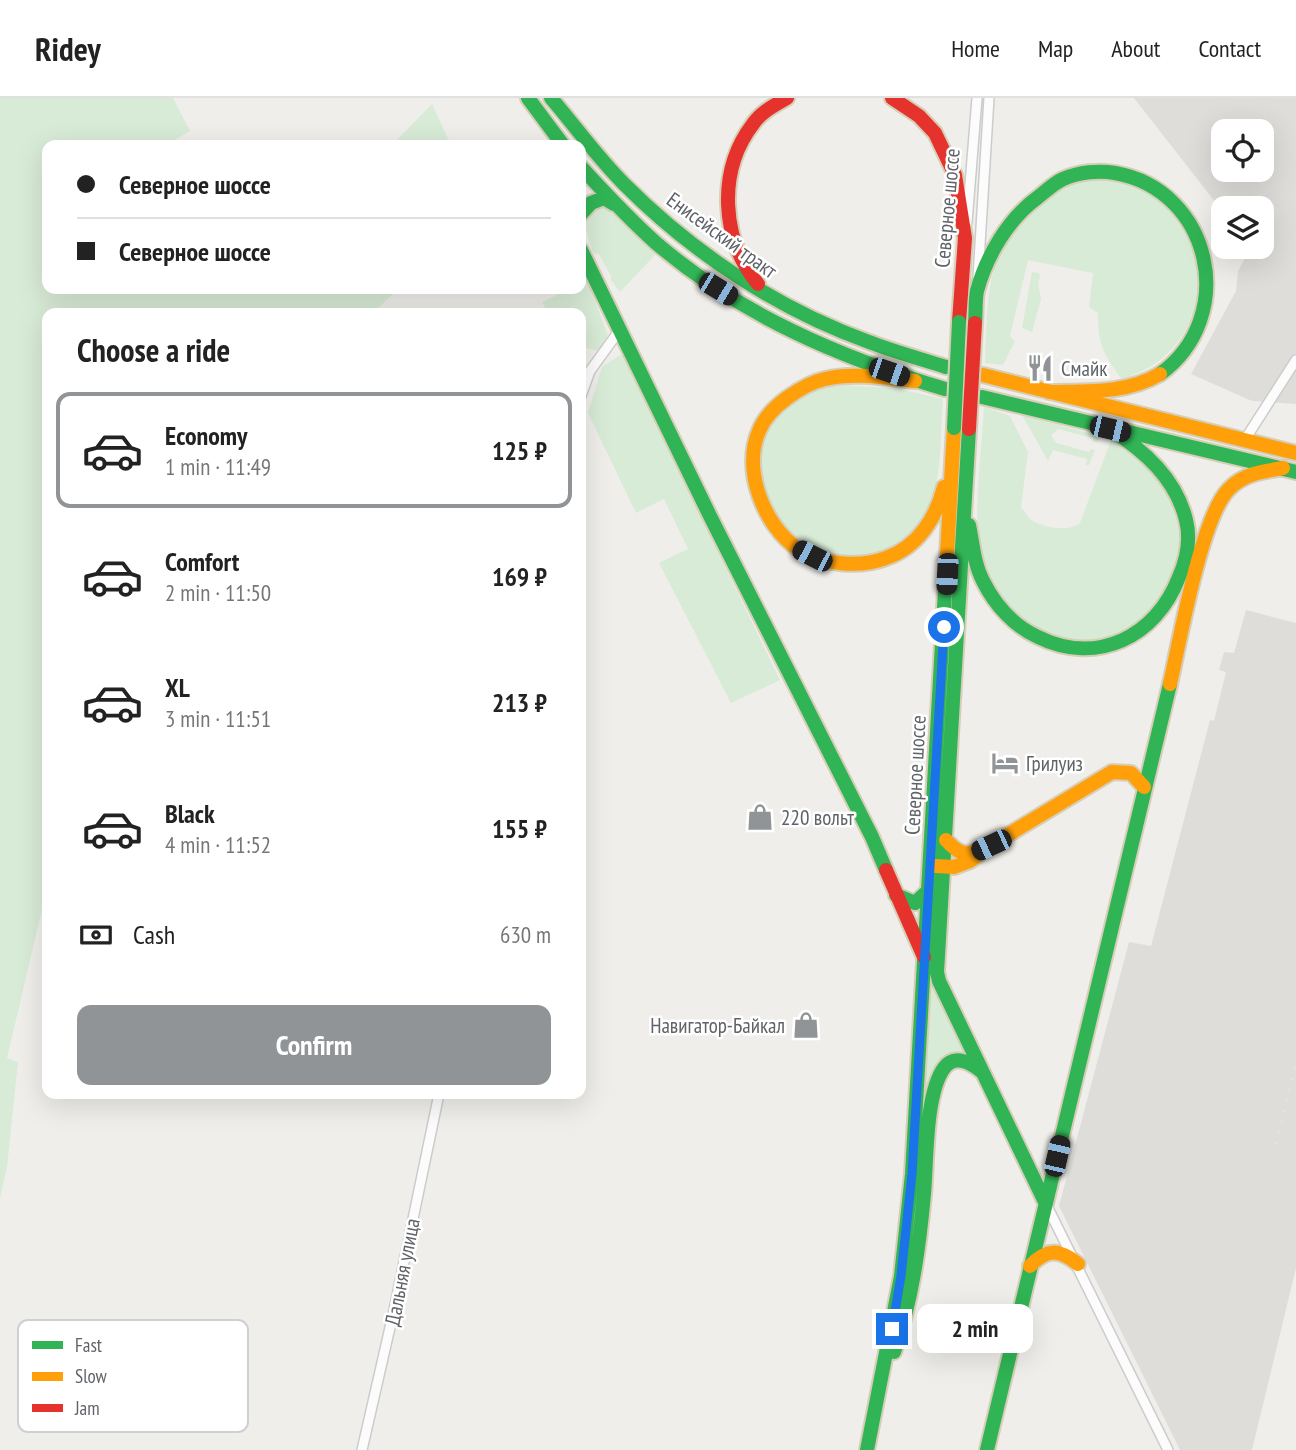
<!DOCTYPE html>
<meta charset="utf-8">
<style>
body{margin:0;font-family:"PT Sans Narrow",sans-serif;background:#f6f6f6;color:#222;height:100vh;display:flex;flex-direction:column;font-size:26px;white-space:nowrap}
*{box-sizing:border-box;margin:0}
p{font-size:23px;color:#767676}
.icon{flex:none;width:38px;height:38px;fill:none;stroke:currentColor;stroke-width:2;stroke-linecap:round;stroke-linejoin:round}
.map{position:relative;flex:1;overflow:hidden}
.side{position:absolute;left:42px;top:210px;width:544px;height:791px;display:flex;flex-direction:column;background:#fff;border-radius:14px;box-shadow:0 7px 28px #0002}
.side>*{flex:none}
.banner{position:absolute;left:42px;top:42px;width:544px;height:154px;border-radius:14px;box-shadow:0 7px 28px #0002;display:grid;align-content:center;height:154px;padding:0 35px;background:#fff}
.controls{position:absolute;left:1211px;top:21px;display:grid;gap:14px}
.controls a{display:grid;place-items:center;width:63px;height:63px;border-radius:14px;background:#fff;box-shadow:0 7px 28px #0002;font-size:35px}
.end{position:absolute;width:32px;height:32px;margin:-16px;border:9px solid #1a73e8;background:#fff;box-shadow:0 0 0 4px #fff}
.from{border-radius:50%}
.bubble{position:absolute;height:49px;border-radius:14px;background:#fff;box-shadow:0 7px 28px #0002;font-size:23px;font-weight:600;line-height:49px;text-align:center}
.car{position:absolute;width:21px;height:42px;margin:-21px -10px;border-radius:9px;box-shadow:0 0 5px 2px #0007;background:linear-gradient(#222 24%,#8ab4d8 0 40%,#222 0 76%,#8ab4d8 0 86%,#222 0)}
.banner b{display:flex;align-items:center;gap:24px;height:66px;font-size:26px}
.banner b+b{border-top:2px solid #e0e0e0}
.banner i{width:18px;height:18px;background:#222}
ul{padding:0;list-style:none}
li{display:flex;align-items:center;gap:21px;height:116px;margin:0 14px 10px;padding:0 21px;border:4px solid transparent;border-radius:14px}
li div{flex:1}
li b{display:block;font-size:26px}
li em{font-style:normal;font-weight:600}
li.selected{border-color:#919496}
li>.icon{width:63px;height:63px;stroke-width:1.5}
h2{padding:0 35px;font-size:32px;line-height:84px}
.pay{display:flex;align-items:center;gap:18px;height:77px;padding:0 35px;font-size:26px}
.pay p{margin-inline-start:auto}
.cta{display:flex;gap:14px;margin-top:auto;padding:14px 35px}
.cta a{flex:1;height:80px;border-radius:14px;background:#919496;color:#fff;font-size:28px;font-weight:600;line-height:80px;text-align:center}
header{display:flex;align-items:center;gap:42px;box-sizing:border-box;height:98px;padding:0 35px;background:#fff;border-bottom:2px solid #e0e0e0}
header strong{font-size:33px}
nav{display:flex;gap:38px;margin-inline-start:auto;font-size:24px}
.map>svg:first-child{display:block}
</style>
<header>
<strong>Ridey</strong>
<nav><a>Home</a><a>Map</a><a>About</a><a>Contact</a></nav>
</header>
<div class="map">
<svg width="1296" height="1352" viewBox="0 0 1296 1352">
<rect width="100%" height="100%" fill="#efeeea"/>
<!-- industrial -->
<path fill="#dfddda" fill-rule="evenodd" d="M 1134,0 L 1296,0 L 1296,306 L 1252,303 L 1191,276 L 1236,193 L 1238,173 L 1251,149 L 1262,149 L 1262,110 L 1223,110 L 1223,114 ZM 1223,33 L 1262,33 L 1262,72 L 1223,72 Z
M 1246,512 L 1296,525 L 1296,1170 L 1252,1352 L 1180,1352 L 1059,1108 L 1129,844 L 1151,848 L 1210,622 L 1214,623 L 1226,574 L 1219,572 L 1224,554 L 1234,555 Z"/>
<!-- green -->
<path fill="#d8ebd6" d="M 0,0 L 173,0 L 190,33 L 166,47 L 47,47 L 47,191 L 398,191 L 373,215 L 47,215 L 47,790 L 7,960 L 18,964 L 7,1069 L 0,1100 Z
M 432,6 L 451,47 L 392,47 Z
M 1091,79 C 1109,80 1126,81 1143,89 C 1158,97 1168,110 1177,123 C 1209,167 1204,227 1160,262 C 1148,271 1135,276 1122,282 C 1103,254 1098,249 1098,215 L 1089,209 L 1093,175 L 1028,162 L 1010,238 L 1015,243 L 1003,267 L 985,265 C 986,240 986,214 990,189 C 997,136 1040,91 1091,79 Z
M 605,108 L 655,157 L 620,194 L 611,182 L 611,178 L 599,156 L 593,155 C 587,135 576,113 605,108 Z
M 1032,174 L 1039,175 L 1040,178 L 1038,185 L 1041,201 L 1032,234 L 1022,230 Z
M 587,182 L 608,237 L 598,253 L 581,249 L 581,215 L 548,215 L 542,204 L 569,191 L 581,191 L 581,185 Z
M 622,256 L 780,582 L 731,605 L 659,465 L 688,451 L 664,401 L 636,415 L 588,315 L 602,269 Z
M 835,287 L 896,290 L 943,301 C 940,335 943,375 930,407 C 922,427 905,442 886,451 C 862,462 826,462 803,447 C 775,429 758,385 761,353 C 761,339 769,325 778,315 C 791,299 815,291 835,287 Z
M 984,309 L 1010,318 L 1028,354 L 1021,409 C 1025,414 1028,420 1033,423 C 1045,430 1069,434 1080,425 L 1111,342 C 1134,345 1149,368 1161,387 C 1233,501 1077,609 1001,500 C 996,492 987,483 984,474 C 970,431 982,355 984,309 Z
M 1022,317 L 1096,337 L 1099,341 L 1097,344 L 1093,343 L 1093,340 L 1058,331 L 1051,337 L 1056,345 L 1089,354 L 1091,351 L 1095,352 L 1089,367 L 1086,367 L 1087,361 L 1053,352 L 1048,363 Z
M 930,879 L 966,955 C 944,950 933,975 925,991 Z"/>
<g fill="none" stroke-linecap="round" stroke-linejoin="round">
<defs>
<path id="street" d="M 967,124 L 977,0
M 978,179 L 989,0
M 581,298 L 590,273 L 619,233
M 1244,343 L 1296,262
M 1046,1106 L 1168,1352
M 362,1352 L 394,1212 L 439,996"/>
<path id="fast" d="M 528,0 L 563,47
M 551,0 C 575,28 598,60 624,86 C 693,155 777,211 869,244 C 895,254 921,261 946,269
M 581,69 C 605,95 629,121 656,145 C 740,217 841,260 945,291
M 581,116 L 591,105 L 604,100 L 614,106
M 581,152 L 710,418 L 872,739 L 886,772
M 975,225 C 976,214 975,203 977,193 C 986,159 1008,121 1037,100 C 1045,94 1054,85 1063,81 C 1079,74 1099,72 1115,75 C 1212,92 1239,219 1160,276
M 982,299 L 1296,374
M 969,331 L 937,874 L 939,883 L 1045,1104
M 969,427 C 973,446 974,466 983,483 C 995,507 1014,528 1038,539 C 1097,568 1156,539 1179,479 C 1187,461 1191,442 1186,422 C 1176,381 1145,353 1110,331
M 896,797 L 915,805 L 929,792
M 894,1254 C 912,1203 919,1150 924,1096 C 927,1064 925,996 944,970 C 954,956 970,964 981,973
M 867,1352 L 901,1178 L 912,1076 L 947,457
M 987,1352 L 1170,586"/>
<path id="slow" d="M 983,277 L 1296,355
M 915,283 C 886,280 854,274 825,281 C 811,284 798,292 787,300 C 776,308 764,320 759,333 C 742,372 764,428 798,451 C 822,467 860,470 886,460 C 918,449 936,420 944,389
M 1049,294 C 1087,293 1126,296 1160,276
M 947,457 L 954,330
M 1170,586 C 1180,542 1201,419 1229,391 C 1243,376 1263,373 1283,370
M 946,742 C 957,754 964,759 980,752
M 936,768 L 954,769 L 970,763 L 991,747 L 1112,674 L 1131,675 L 1144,689
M 1030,1168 C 1047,1150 1059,1151 1078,1166"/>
<path id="jam" d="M 892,0 L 919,18 L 935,35 L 955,77 L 965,140 L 959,224
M 758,186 C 721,142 717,73 753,26 C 761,14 775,7 787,0
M 886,772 L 924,859"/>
</defs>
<!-- street casing -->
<use href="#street" stroke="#cbcccc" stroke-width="12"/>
<!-- fast casing -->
<use href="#fast" stroke="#d7ceb8" stroke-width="18"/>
<!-- slow casing -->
<use href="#slow" stroke="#d7ceb8" stroke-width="18"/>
<!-- jam casing -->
<use href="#jam" stroke="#d7ceb8" stroke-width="18"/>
<!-- street -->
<use href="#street" stroke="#fdfcfc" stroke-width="9"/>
<!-- fast -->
<use href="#fast" stroke="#30b455" stroke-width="14"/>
<!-- slow -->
<use href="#slow" stroke="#ff9f0a" stroke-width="14"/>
<!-- jam -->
<use href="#jam" stroke="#e5322d" stroke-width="14"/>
<!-- rail -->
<path stroke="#e4e4e4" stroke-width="2.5" stroke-dasharray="2 9" stroke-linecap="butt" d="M 1276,1046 L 1296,965"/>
<defs>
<path id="fast-bridge" d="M 954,330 L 959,224"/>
<path id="jam-bridge" d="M 969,331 L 975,225"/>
</defs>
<!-- fast-bridge casing -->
<use href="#fast-bridge" stroke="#d7ceb8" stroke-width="18" stroke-linecap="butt"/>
<!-- jam-bridge casing -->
<use href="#jam-bridge" stroke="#d7ceb8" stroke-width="18" stroke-linecap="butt"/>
<!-- fast-bridge -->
<use href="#fast-bridge" stroke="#30b455" stroke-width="14"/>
<!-- jam-bridge -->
<use href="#jam-bridge" stroke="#e5322d" stroke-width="14"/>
</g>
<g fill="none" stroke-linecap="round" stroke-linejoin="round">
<!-- route -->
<path stroke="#1a73e8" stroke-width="9" d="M 892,1231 L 901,1178 L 912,1076 L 944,529"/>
</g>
<!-- icons -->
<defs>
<symbol id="restaurant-bare" viewBox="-9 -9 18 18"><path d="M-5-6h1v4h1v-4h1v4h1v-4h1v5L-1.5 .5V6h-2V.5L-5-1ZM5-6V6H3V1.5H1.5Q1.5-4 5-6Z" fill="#919496" stroke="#fff" stroke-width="2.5" paint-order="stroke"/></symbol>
<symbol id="hotel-bare" viewBox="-9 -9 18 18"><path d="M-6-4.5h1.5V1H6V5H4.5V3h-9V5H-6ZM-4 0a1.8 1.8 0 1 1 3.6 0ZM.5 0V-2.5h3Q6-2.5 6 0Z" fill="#919496" stroke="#fff" stroke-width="2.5" paint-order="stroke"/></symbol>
<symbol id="shop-bare" viewBox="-9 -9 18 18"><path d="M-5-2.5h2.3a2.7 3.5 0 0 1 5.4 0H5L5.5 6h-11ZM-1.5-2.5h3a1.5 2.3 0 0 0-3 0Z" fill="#919496" stroke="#fff" stroke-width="2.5" paint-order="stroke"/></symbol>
</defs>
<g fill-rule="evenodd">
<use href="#restaurant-bare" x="1021" y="251" width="38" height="38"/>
<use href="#hotel-bare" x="986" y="646" width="38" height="38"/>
<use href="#shop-bare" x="741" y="700" width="38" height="38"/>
<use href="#shop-bare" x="787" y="908" width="38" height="38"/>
</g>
<g text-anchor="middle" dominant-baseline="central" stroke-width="5" stroke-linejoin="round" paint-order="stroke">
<!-- street labels -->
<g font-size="21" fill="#5f6368" stroke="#fff">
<text transform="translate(947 110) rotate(-85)">Северное шоссе</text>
<text transform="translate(722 137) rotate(36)">Енисейский тракт</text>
<text transform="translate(915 677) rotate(-87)">Северное шоссе</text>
<text transform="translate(402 1174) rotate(-79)">Дальняя улица</text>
</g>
<!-- poi labels -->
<g font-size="21" fill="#5f6368" stroke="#fff" text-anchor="start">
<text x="1061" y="270">Смайк</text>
<text x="1026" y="665">Грилуиз</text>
<text x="781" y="719">220 вольт</text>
<text x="785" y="927" text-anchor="end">Навигатор-Байкал</text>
</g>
</g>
<!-- legend -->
<rect x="18" y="1222" width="230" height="112" rx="10" fill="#fff" stroke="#cfd0d2" stroke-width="2"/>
<rect x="32" y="1243" width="31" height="8" fill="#30b455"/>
<rect x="32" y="1274" width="31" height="9" fill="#ff9f0a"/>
<rect x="32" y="1306" width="31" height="8" fill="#e5322d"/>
<g font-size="19" fill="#5f6368">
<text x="75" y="1254">Fast</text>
<text x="75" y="1285">Slow</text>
<text x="75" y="1317">Jam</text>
</g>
</svg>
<div class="controls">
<a><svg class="icon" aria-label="locate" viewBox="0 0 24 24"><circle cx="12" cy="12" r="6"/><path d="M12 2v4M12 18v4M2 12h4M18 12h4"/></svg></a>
<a><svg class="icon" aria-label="layers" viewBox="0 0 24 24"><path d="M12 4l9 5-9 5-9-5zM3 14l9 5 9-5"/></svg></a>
</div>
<i class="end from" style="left:944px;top:529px"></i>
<i class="end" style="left:892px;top:1231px"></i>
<div class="bubble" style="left:917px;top:1206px;width:116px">2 min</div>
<i class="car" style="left:718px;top:191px;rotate:121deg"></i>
<i class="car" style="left:889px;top:274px;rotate:109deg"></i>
<i class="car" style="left:1110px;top:331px;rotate:103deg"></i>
<i class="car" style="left:812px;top:458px;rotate:297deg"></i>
<i class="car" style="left:947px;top:476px;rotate:183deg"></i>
<i class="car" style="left:991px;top:747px;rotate:245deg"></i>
<i class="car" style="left:1057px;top:1058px;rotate:13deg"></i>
<div class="banner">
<b><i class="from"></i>Северное шоссе</b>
<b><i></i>Северное шоссе</b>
</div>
<section class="side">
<h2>Choose a ride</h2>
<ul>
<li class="selected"><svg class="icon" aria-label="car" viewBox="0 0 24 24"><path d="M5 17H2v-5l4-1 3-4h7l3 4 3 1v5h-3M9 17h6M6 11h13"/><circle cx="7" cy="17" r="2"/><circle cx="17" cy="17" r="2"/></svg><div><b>Economy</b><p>1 min · 11:49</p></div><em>125 ₽</em></li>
<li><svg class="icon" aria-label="car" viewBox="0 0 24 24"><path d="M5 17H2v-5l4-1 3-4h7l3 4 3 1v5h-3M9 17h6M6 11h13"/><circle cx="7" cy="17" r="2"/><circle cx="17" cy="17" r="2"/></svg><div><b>Comfort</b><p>2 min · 11:50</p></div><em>169 ₽</em></li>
<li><svg class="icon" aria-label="car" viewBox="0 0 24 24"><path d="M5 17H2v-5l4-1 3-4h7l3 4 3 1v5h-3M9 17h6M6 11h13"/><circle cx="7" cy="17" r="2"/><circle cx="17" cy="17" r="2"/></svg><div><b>XL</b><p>3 min · 11:51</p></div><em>213 ₽</em></li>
<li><svg class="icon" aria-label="car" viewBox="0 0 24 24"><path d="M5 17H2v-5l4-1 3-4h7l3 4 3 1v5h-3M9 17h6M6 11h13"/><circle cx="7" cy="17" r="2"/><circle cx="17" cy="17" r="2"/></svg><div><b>Black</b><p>4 min · 11:52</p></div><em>155 ₽</em></li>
</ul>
<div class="pay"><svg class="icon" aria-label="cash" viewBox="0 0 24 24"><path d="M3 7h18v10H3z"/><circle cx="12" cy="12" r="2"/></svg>Cash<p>630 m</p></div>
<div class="cta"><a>Confirm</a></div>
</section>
</div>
